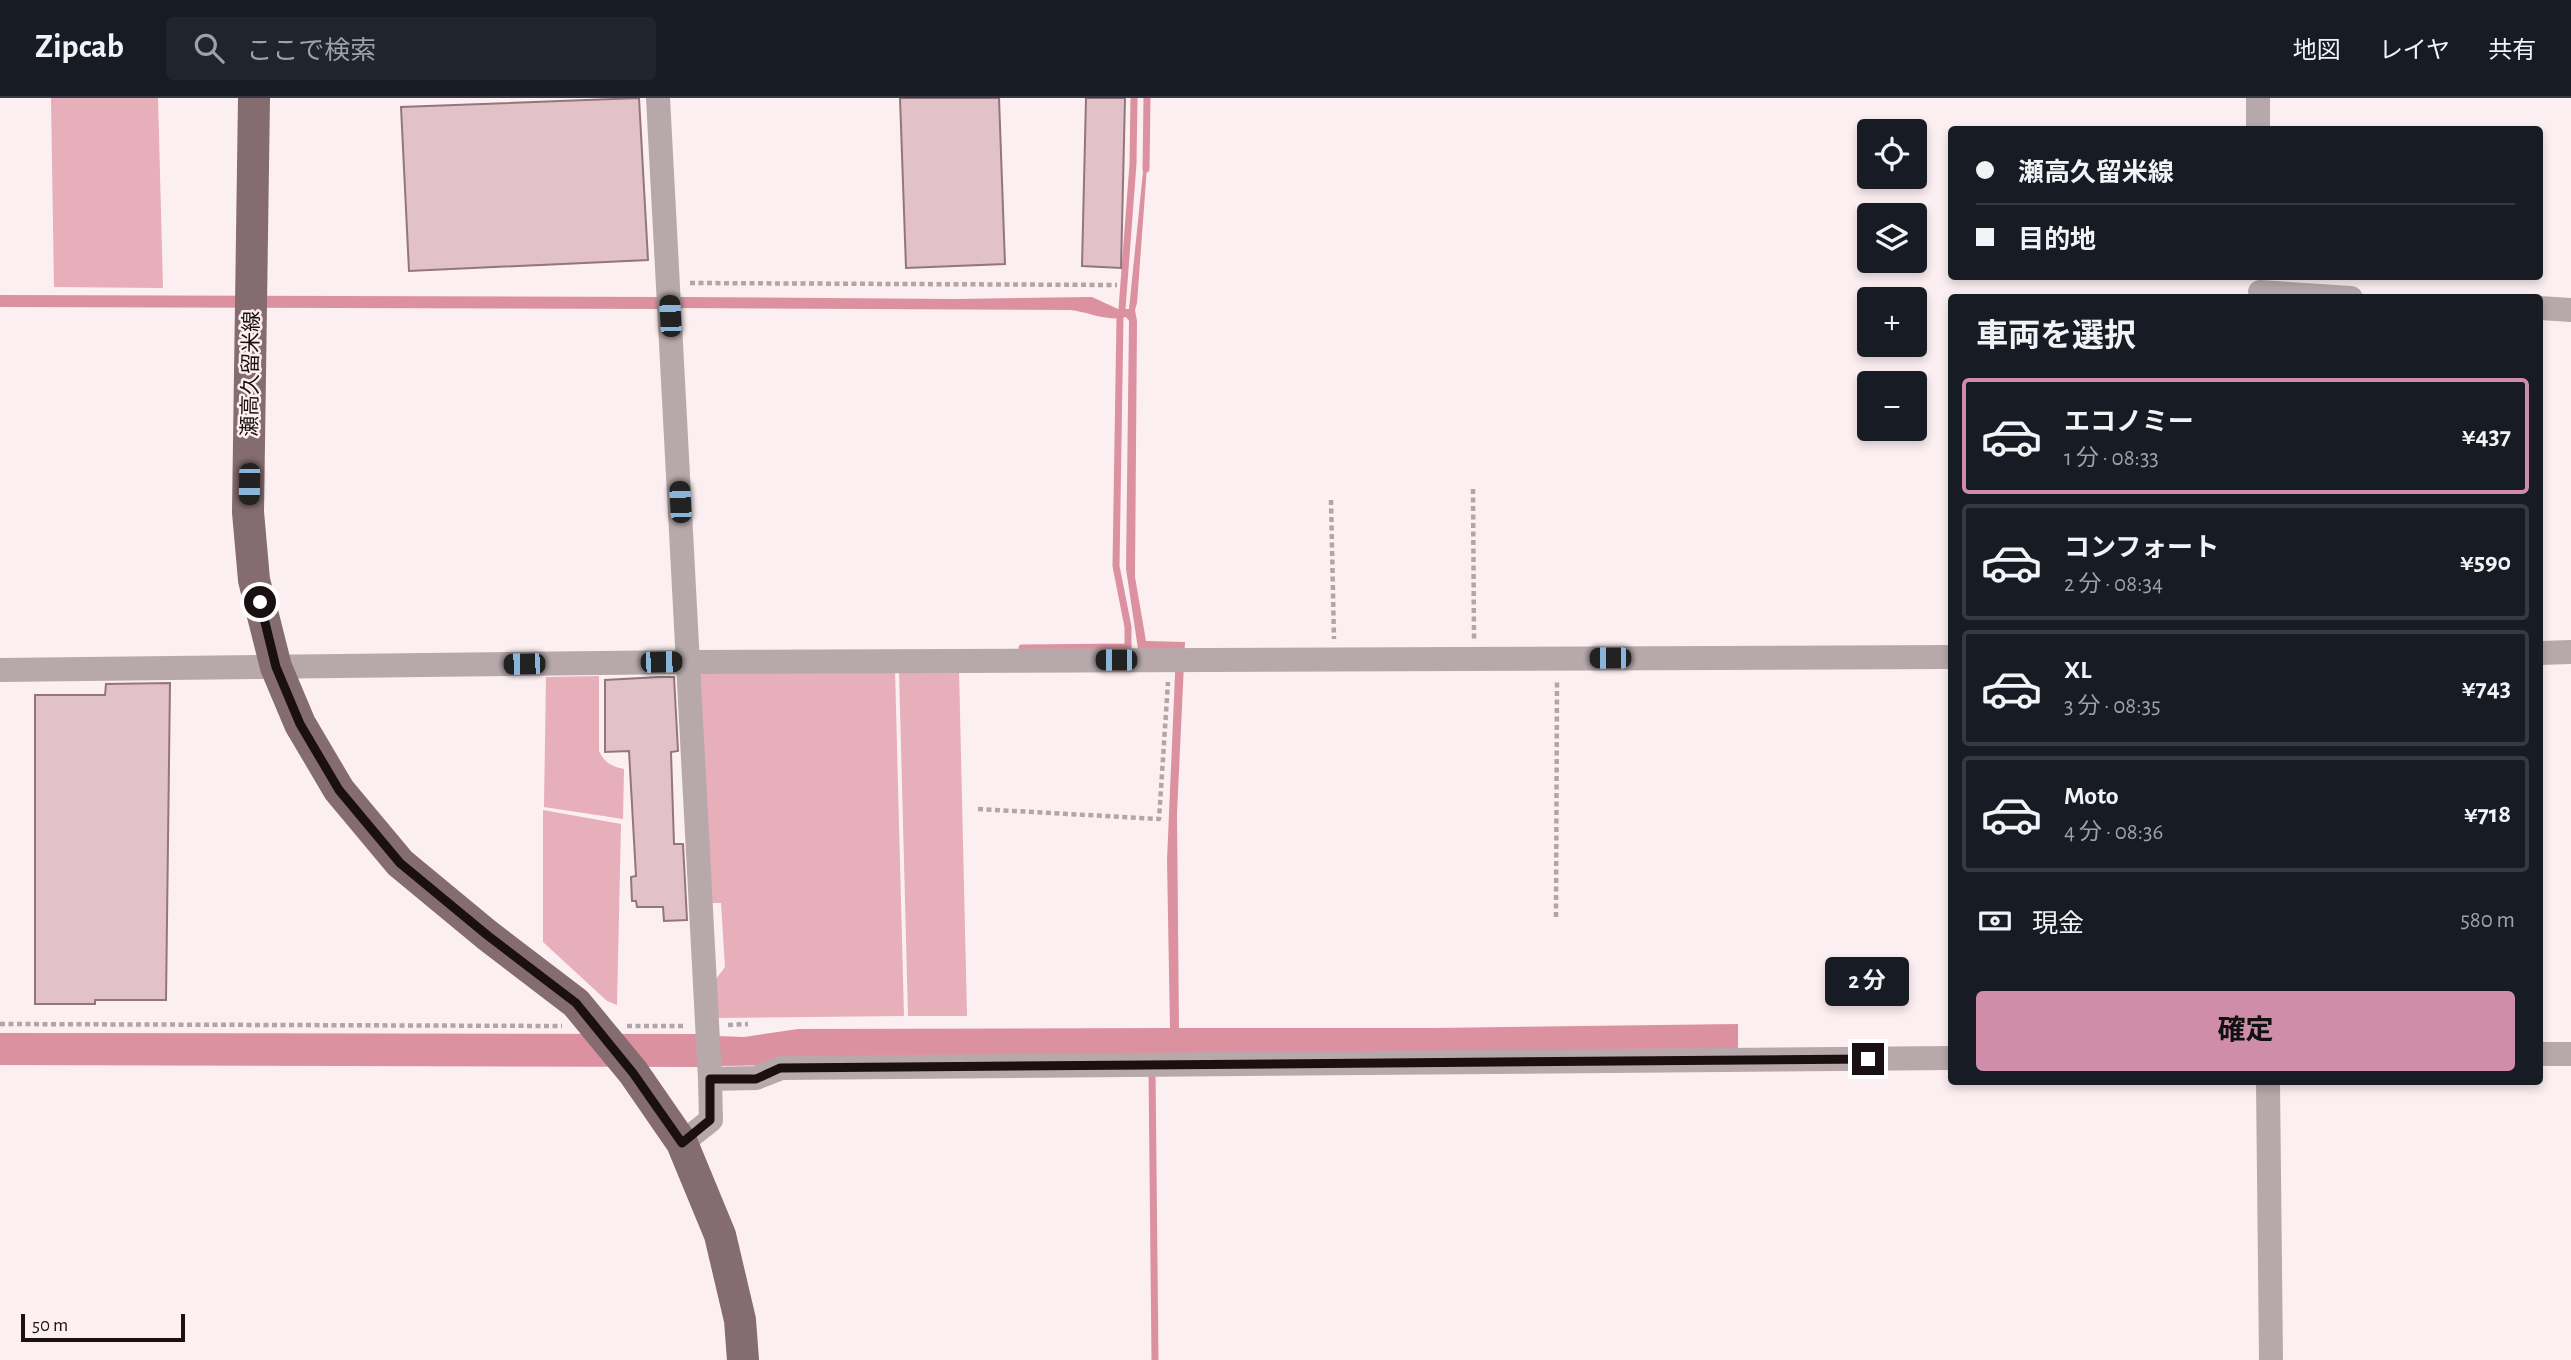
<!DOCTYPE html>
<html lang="ja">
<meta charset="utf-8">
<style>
body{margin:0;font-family:"Alegreya Sans","Noto Sans JP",sans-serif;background:#20242c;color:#f1f3f6;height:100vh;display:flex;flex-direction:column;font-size:26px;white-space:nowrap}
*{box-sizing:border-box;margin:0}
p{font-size:23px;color:#9ea1a6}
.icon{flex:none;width:38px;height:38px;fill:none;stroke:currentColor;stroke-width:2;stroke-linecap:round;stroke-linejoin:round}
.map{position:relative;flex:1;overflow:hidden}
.sheet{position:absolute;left:1948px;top:196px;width:595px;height:791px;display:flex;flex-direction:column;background:#171b24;border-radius:7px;box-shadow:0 4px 10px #0003}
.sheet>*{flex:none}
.banner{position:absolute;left:1948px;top:28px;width:595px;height:154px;border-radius:7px;box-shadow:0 4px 10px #0003;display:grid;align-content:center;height:154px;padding:0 28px;background:#171b24}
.controls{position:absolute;left:1857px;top:21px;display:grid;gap:14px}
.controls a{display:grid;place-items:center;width:70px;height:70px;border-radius:7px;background:#171b24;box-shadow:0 4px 10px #0003;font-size:35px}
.scale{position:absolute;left:21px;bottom:18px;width:164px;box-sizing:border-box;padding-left:7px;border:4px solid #1a0f11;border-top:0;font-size:19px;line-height:24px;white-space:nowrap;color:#1a0f11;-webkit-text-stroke:5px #fceff1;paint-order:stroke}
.end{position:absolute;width:32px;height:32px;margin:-16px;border:9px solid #1a0f11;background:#fff;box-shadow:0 0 0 4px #fff}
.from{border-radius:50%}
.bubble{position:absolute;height:49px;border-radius:7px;background:#171b24;box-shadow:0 4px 10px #0003;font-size:23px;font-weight:700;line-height:49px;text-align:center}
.car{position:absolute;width:21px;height:42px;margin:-21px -10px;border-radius:9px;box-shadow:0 0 5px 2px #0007;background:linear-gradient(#222 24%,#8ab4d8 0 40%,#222 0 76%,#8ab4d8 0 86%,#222 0)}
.banner b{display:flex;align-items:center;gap:24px;height:66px;font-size:26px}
.banner b+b{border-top:2px solid #363941}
.banner i{width:18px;height:18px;background:#f1f3f6}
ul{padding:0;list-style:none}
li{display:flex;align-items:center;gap:21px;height:116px;margin:0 14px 10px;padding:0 14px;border:4px solid #363941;border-radius:7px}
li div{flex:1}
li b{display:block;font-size:26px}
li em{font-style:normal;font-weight:700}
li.selected{border-color:#cf8da9}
li>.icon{width:63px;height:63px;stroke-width:1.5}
h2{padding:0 28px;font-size:32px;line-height:84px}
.pay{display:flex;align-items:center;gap:18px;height:77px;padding:0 28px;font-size:26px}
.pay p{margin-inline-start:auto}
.cta{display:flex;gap:14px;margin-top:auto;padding:14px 28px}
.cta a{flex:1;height:80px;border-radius:7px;background:#cf8da9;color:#111;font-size:28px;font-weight:700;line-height:80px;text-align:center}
header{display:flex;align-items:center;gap:42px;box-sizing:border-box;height:98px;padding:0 35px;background:#171b24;border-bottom:2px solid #363941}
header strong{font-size:33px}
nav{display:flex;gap:38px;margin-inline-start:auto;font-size:24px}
.search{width:490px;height:63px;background:#20242c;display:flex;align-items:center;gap:18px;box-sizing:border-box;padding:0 24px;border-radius:7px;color:#9ea1a6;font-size:26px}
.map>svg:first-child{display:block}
</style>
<header>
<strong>Zipcab</strong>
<div class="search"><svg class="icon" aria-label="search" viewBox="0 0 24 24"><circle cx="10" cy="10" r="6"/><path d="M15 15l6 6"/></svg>ここで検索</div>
<nav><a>地図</a><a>レイヤ</a><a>共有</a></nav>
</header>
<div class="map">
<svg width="2571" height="1262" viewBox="0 0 2571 1262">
<rect width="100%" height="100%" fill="#fceff1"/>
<!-- green -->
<path fill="#e6afb9" d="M 51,0 L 158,0 L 163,190 L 54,189 Z
M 895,571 L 904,918 L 715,920 L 716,881 L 725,869 L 721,805 L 710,805 L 699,574 Z
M 959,571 L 967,918 L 908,918 L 899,572 Z
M 599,578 L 599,653 C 605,665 611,668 624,671 L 623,721 L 544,709 L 546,579 Z
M 543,712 L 621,726 L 617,907 L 607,903 L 543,844 Z"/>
<!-- water -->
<path fill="#dc91a0" d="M 1144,0 L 1147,0 L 1147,69 L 1137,205 L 1135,212 L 1137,223 L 1135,479 L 1146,543 L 1185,544 L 1177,716 L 1179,930 L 1436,930 L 1738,926 L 1738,953 L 721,968 L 717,938 L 744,939 L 798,931 L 1170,930 L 1167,762 L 1176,553 L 1138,551 L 1126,471 L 1129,223 L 1126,219 C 1107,224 1089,214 1070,212 L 679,210 L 679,199 L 955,201 L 1092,199 L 1118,211 L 1129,211 L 1145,54 Z
M 0,197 L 661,199 L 661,211 L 0,209 Z
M 0,935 L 698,936 L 700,969 L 0,967 Z"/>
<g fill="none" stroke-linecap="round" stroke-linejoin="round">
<!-- stream -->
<path stroke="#dc91a0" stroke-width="7" d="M 1146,71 L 1147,0
M 1122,211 L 1133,66 L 1134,0
M 1022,550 L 1128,549 L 1128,529 L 1116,468 L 1120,219
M 1152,972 L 1155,1262"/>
</g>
<!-- building -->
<path fill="#e2c2c8" stroke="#92767b" stroke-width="2" d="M 639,0 L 648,162 L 409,173 L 401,9 Z
M 900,0 L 999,0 L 1005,166 L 906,170 Z
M 1086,0 L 1125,0 L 1121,170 L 1082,168 Z
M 659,579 L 674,579 L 678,653 L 671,654 L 674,746 L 683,746 L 687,822 L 664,823 L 663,809 L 637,809 L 636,803 L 632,803 L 631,779 L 636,778 L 629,653 L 605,654 L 605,582 Z
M 170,585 L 166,902 L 95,902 L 95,906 L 35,906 L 35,597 L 105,597 L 106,586 Z"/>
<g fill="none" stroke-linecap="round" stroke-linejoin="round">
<!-- path -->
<path stroke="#b2a5a7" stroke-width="4.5" stroke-dasharray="5 3.5" stroke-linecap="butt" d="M 690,185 L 1117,187
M 1473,391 L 1474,541
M 1331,402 L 1334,541
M 978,711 L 1159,721 L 1168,584
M 1556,819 L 1557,582
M 0,926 L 562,928
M 728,927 L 748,926
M 627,928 L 684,928"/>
<!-- minor -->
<path stroke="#b7a9ab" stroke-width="24" d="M 658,0 L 710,981 L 711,1022 L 682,1045
M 2258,0 L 2258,32
M 2260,194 L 2351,200
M 2539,210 L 2571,212
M 2539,555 L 2571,554
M 0,572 L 689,564 L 1951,559
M 2539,956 L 2571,956
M 710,981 L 756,980 L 781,970 L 1951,960
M 2268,984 L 2271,1262"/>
<!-- major -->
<path stroke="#846c70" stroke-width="32" d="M 254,0 L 248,414 L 254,482 L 276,569 L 300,626 L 339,692 L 400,765 L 487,837 L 576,905 L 633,974 L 682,1045 L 720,1137 L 740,1222 L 743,1262"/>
</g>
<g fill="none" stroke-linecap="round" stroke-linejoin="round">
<!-- route -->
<path stroke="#1a0f11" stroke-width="9" d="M 260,504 L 276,569 L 300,626 L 339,692 L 400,765 L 487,837 L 576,905 L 633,975 L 682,1045 L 710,1022 L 710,981 L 756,981 L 780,970 L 1868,961"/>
</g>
<g text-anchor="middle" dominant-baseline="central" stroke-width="5" stroke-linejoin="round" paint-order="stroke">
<!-- street labels -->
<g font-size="21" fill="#1a0f11" stroke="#fceff1">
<text transform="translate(251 276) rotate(-89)">瀬高久留米線</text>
</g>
</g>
</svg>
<div class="controls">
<a><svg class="icon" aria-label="locate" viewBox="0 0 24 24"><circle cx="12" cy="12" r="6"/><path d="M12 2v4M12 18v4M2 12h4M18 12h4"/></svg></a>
<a><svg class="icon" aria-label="layers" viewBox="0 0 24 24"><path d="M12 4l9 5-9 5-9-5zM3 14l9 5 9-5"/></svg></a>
<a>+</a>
<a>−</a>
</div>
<div class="scale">50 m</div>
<i class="end from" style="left:260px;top:504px"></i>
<i class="end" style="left:1868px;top:961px"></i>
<div class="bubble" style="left:1825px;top:859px;width:84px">2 分</div>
<i class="car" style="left:670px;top:218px;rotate:357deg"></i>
<i class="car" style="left:249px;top:386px;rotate:181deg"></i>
<i class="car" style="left:680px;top:404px;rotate:357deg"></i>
<i class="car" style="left:1610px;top:560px;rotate:270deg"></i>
<i class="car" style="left:1116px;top:562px;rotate:270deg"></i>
<i class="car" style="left:661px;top:564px;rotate:89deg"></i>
<i class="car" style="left:524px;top:566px;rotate:269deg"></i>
<div class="banner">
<b><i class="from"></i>瀬高久留米線</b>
<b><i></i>目的地</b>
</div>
<section class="sheet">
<h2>車両を選択</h2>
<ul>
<li class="selected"><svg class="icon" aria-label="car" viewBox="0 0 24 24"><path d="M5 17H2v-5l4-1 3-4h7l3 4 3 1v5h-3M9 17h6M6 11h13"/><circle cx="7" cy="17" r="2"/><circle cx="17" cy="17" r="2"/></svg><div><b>エコノミー</b><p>1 分 · 08:33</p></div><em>¥437</em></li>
<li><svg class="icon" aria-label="car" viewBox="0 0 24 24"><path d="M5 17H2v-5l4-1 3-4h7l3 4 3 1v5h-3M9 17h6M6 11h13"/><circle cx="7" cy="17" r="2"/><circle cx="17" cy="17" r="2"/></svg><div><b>コンフォート</b><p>2 分 · 08:34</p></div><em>¥590</em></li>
<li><svg class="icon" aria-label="car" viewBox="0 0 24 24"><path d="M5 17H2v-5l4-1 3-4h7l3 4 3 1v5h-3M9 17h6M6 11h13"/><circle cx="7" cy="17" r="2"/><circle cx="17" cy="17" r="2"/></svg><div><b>XL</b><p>3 分 · 08:35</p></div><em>¥743</em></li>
<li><svg class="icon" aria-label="car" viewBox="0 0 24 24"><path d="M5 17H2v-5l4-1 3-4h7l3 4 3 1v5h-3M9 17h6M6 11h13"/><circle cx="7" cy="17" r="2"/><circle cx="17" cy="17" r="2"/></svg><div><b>Moto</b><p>4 分 · 08:36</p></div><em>¥718</em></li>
</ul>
<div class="pay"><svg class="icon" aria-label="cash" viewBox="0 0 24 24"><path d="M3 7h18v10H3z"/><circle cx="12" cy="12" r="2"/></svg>現金<p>580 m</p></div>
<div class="cta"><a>確定</a></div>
</section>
</div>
